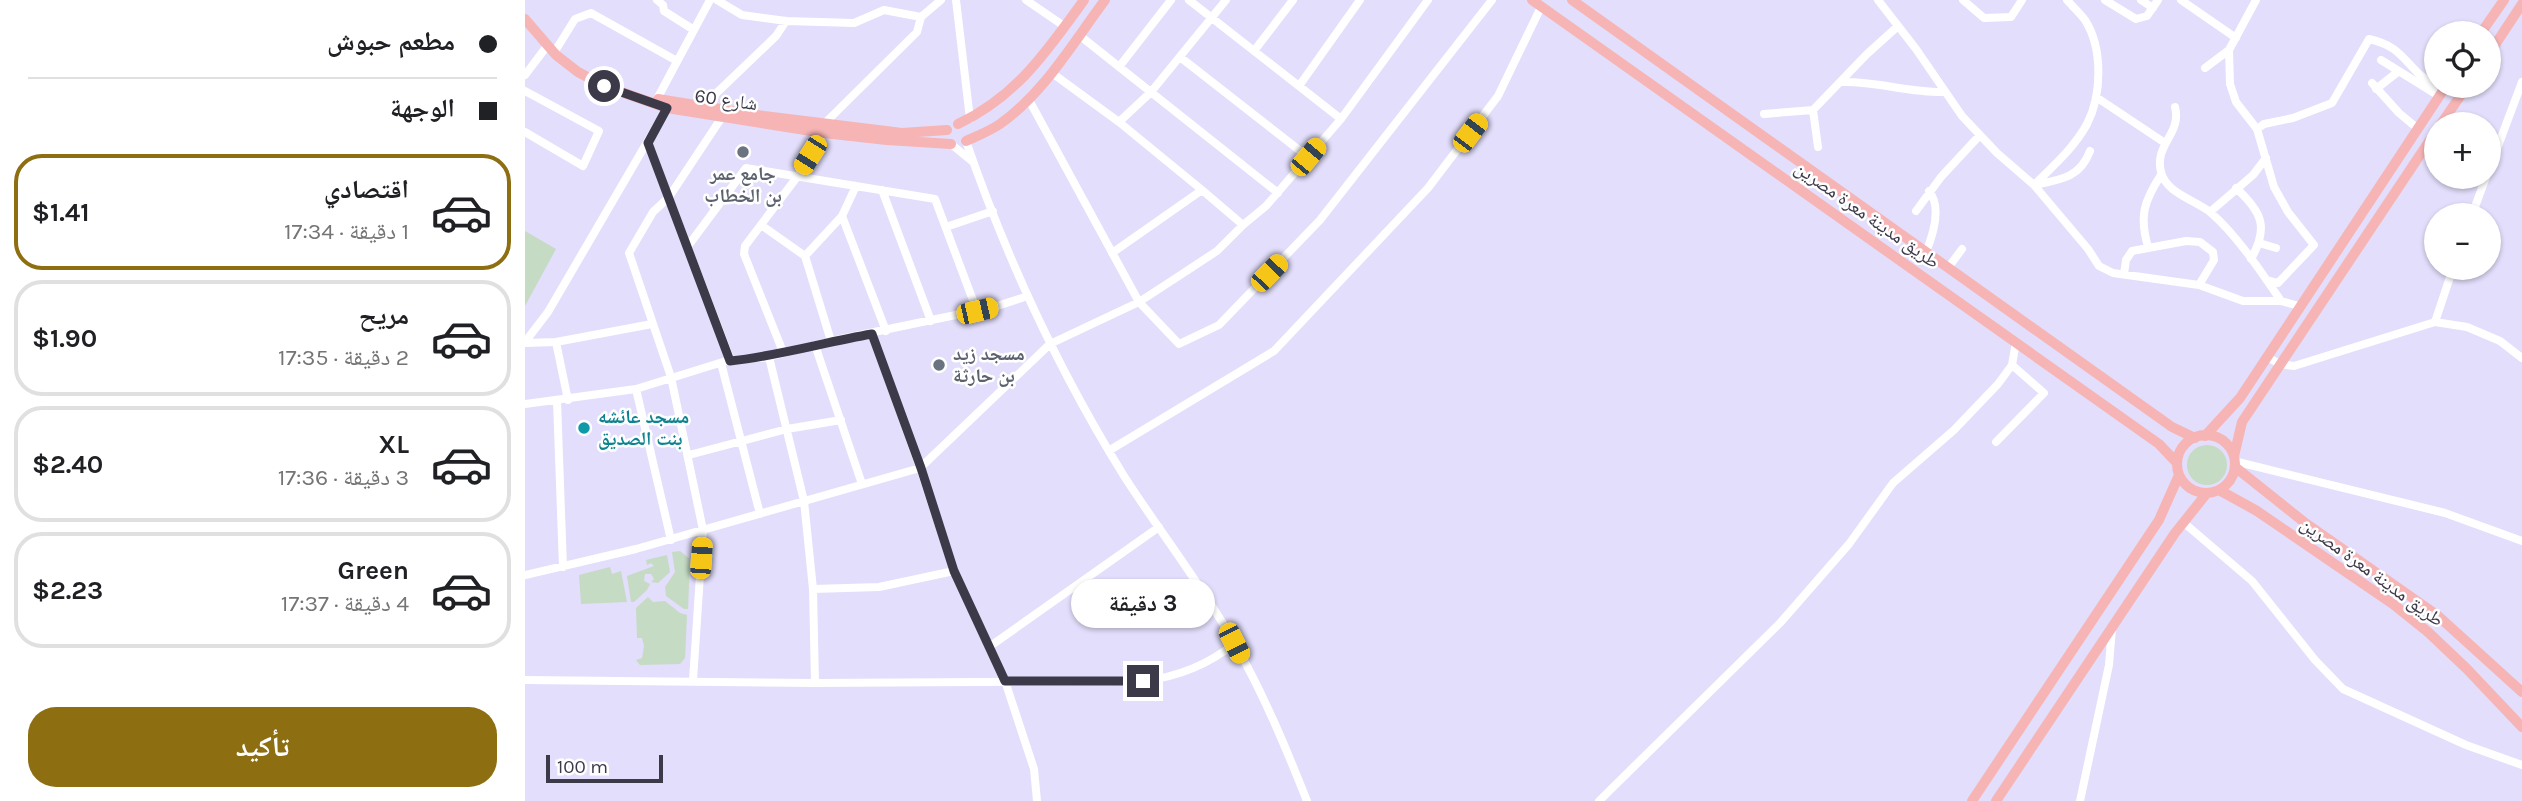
<!DOCTYPE html>
<html lang="ar">
<meta charset="utf-8">
<style>
body{margin:0;font-family:Karla,"Noto Naskh Arabic",sans-serif;background:#f6f6f6;color:#202124;direction:rtl;height:100vh;display:flex;flex-direction:column;font-size:26px;white-space:nowrap}
*{box-sizing:border-box;margin:0}
p{font-size:23px;color:#757577}
.icon{flex:none;width:38px;height:38px;fill:none;stroke:currentColor;stroke-width:2;stroke-linecap:round;stroke-linejoin:round}
.map{position:relative;flex:1;overflow:hidden;direction:ltr}
.details{display:flex;flex-direction:column;background:#fff;width:525px}
.details>*{flex:none}
.banner{display:grid;align-content:center;height:154px;padding:0 28px;background:#fff}
.tools{position:absolute;left:1899px;top:21px;display:grid;gap:14px}
.tools a{display:grid;place-items:center;width:77px;height:77px;border-radius:50%;background:#fff;box-shadow:0 2px 5px #0004;font-size:35px}
.scale{position:absolute;left:21px;bottom:18px;width:117px;box-sizing:border-box;padding-left:7px;border:4px solid #3c3a49;border-top:0;font-size:19px;line-height:24px;white-space:nowrap;color:#3c3a49;-webkit-text-stroke:5px #fff;paint-order:stroke}
.end{position:absolute;width:32px;height:32px;margin:-16px;border:9px solid #3c3a49;background:#fff;box-shadow:0 0 0 4px #fff}
.from{border-radius:50%}
.bubble{position:absolute;height:49px;border-radius:24px;background:#fff;box-shadow:0 2px 5px #0004;font-size:23px;font-weight:700;line-height:49px;text-align:center;direction:rtl}
.car{position:absolute;width:21px;height:42px;margin:-21px -10px;border-radius:9px;box-shadow:0 0 5px 2px #0007;background:linear-gradient(#f5c518 24%,#345 0 40%,#f5c518 0 76%,#345 0 86%,#f5c518 0)}
.banner b{display:flex;align-items:center;gap:24px;height:66px;font-size:26px}
.banner b+b{border-top:2px solid #e0e0e0}
.banner i{width:18px;height:18px;background:#202124}
ul{padding:0;list-style:none}
li{display:flex;align-items:center;gap:21px;height:116px;margin:0 14px 10px;padding:0 14px;border:4px solid #e0e0e0;border-radius:28px}
li div{flex:1}
li b{display:block;font-size:26px}
li em{font-style:normal;font-weight:700}
li.current{border-color:#8d6e11}
li>.icon{width:63px;height:63px;stroke-width:1.5}
.cta{display:flex;gap:14px;margin-top:auto;padding:14px 28px}
.cta a{flex:1;height:80px;border-radius:28px;background:#8d6e11;color:#fff;font-size:28px;font-weight:700;line-height:80px;text-align:center}
main{display:flex;flex:1;min-height:0}
.map>svg:first-child{display:block}
</style>
<main>
<div class="map">
<svg width="1997" height="801" viewBox="0 0 1997 801">
<rect width="100%" height="100%" fill="#e2defb"/>
<!-- green -->
<path fill="#c5dbc4" d="M 0,231 L 31,249 L 0,306 Z
M1662 465a20 20 0 1 1 40 0a20 20 0 1 1-40 0Z
M 155,551 L 165,559 L 163,609 L 159,609 L 141,596 L 140,587 L 150,572 L 147,552 Z
M 142,555 L 145,572 L 133,583 L 126,582 L 129,579 L 126,574 L 120,574 L 119,581 L 125,584 L 122,590 L 109,602 L 106,602 L 102,576 L 129,566 L 126,563 L 122,565 L 121,560 Z
M 85,567 L 87,574 L 96,571 L 102,602 L 56,604 L 54,575 Z
M 123,597 L 128,602 L 140,601 L 155,613 L 162,615 L 160,658 L 155,664 L 115,665 L 111,660 L 117,658 L 119,646 L 117,638 L 112,638 L 111,608 Z"/>
<g fill="none" stroke-linecap="round" stroke-linejoin="round">
<!-- minor -->
<path stroke="#fff" stroke-width="8" d="M 132,0 L 138,5 L 139,11 L 169,30
M 192,0 L 217,15 L 261,21 L 329,23 L 359,10 L 396,17 L 416,0
M 431,0 L 445,119
M 501,0 L 539,26
M 664,0 L 816,119
M 1353,0 L 1391,49 L 1437,116 L 1472,153 L 1509,185 L 1563,249 L 1574,266 L 1588,273 L 1674,285 L 1718,301 L 1756,301 L 1774,306
M 1438,0 L 1459,18 L 1486,17 L 1497,0
M 1580,0 L 1611,19 L 1622,16 L 1633,0
M 1616,0 L 1628,8
M 1656,0 L 1711,38
M 1731,0 L 1704,50 L 1705,84 L 1711,102 L 1732,129 L 1739,124 L 1768,118 L 1807,103 L 1844,39 C 1871,45 1876,56 1894,74 C 1901,80 1910,85 1917,91
M 554,35 L 753,193
M 32,48 L 50,19 L 66,13 L 152,61
M 729,51 L 768,0
M 655,57 L 783,157
M 1856,60 L 1914,96
M 594,67 L 646,0
M 1680,68 L 1704,50
M 527,73 L 594,122 L 677,190 L 587,253
M 0,75 L 22,46
M 1317,82 C 1352,81 1384,93 1420,92
M 1847,83 L 1874,113 L 1892,128
M 774,86 L 835,0
M 1851,89 L 1874,71
M 0,91 L 74,131 L 58,166 L 0,132
M 1571,97 L 1640,143
M 132,99 L 185,0
M 504,100 L 614,302 L 654,344 L 694,325 L 795,220 L 967,0
M 178,106 L 251,36 L 261,21
M 1650,107 C 1657,134 1629,144 1636,172 C 1641,193 1670,200 1685,212 C 1711,234 1737,273 1756,301
M 1288,110 L 1293,147
M 1239,114 L 1288,110 L 1342,54 L 1373,26
M 594,122 L 626,92 L 701,0
M 299,124 L 392,32 L 396,17
M 1732,129 L 1749,187 L 1763,212 L 1789,245 L 1753,283 L 1742,280
M 441,141 C 481,257 534,371 599,476 C 635,532 677,585 710,644 C 739,695 761,748 782,801
M 123,143 L 206,361
M 426,144 L 448,162
M 1964,170 L 1997,82
M 1509,185 C 1528,166 1549,148 1562,124 C 1577,95 1578,48 1560,20 C 1555,13 1547,6 1542,0
M 1509,185 C 1535,180 1555,178 1565,151
M 331,186 L 317,216 L 361,331
M 1711,188 C 1737,212 1744,227 1726,259
M 357,190 L 406,321
M 677,190 L 718,225
M 1391,211 L 1416,177 L 1455,135
M 1685,212 L 1728,175 L 1741,158
M 1947,215 L 1961,177
M 236,225 L 280,256 L 306,341
M 421,227 L 468,211
M 1734,243 L 1751,248
M 163,246 L 221,168 L 410,199 L 452,311
M 1623,247 C 1614,216 1619,201 1636,175
M 1401,252 C 1408,235 1417,207 1404,191
M 280,256 L 317,216
M 1423,268 L 1437,249
M 1599,274 L 1601,260 L 1607,251 L 1661,241 L 1675,242 L 1688,252 L 1689,260 L 1674,285
M 1910,322 L 1928,268
M 347,334 L 395,468 L 429,571 L 480,681 L 509,769 L 512,801
M 0,342 L 23,312 L 142,108
M 31,342 L 43,400
M 0,343 L 31,342 L 127,324
M 290,345 L 337,484
M 258,352 L 219,254 L 220,246 L 272,177 L 299,133
M 244,357 L 279,501 L 288,589 L 354,587 L 429,571
M 1742,357 L 1755,364 L 1769,366 L 1910,322 L 1942,327 L 1975,341 L 1997,358
M 196,363 L 235,514
M 111,389 L 146,540
M 32,401 L 38,567
M 0,404 L 111,389 L 201,361 L 244,357 L 306,341 L 469,307 L 503,296
M 1471,442 L 1519,393 L 1487,365
M 585,450 L 749,351 L 903,188 L 973,96 L 1016,7
M 164,455 L 262,429 L 316,420
M 1709,461 L 1920,513 L 1997,541
M 1658,522 L 1727,581 L 1790,660 L 1818,689 L 1941,745 L 1997,765
M 0,575 L 111,549 L 395,468 L 525,344 L 614,302 L 657,274 L 692,251 L 718,225 L 741,206 L 816,119 L 903,0
M 288,589 L 290,683
M 464,647 L 634,527
M 0,680 L 290,683 L 618,681 C 652,677 683,665 710,643
M 168,680 L 178,530 L 146,377 L 104,253 L 128,212 L 144,197 L 197,117
M 1074,801 L 1255,623 L 1324,544 L 1368,483 L 1429,430 L 1473,384 L 1487,365 L 1491,342
M 1555,801 L 1584,665 L 1587,628"/>
<!-- major -->
<path stroke="#f6b4b5" stroke-width="10" d="M 1007,0 L 1634,444 L 1652,463
M 1047,0 L 1647,427 L 1670,438
M 0,19 L 31,55 L 53,72 L 79,86 L 142,108 L 299,133 L 362,140 L 426,144
M 1956,33 L 1979,0
M 1964,54 L 1997,4
M 133,99 L 239,116 L 377,133 L 422,130
M 433,124 C 492,96 522,51 559,0
M 1916,124 L 1942,86
M 441,141 C 452,136 465,131 475,124 C 519,93 548,43 580,0
M1652 464a29 29 0 1 1 58 0a29 29 0 1 1-58 0Z
M 1680,436 L 1715,398 L 1921,86
M 1709,456 L 1717,422 L 1911,131
M 1710,467 L 1779,522 L 1912,615 L 1997,692
M 1694,490 L 1732,511 L 1868,604 L 1903,632 L 1942,669 L 1997,727
M 1447,801 L 1634,520 L 1654,475
M 1471,801 L 1650,533 L 1682,493"/>
</g>
<g fill="none" stroke-linecap="round" stroke-linejoin="round">
<!-- route -->
<path stroke="#3c3a49" stroke-width="9" d="M 79,86 L 142,108 L 123,143 L 205,361 C 253,356 300,342 347,334 L 396,468 L 429,571 L 480,681 L 618,681"/>
</g>
<!-- markers -->
<g fill="#6b7280" stroke="#fff" stroke-width="2.5">
<circle cx="218" cy="152" r="7"/>
<circle cx="414" cy="365" r="7"/>
</g>
<circle fill="#0f9aa8" stroke="#fff" stroke-width="2.5" cx="59" cy="428" r="7"/>
<g text-anchor="middle" dominant-baseline="central" stroke-width="5" stroke-linejoin="round" paint-order="stroke">
<!-- street labels -->
<g font-size="19" fill="#3c3a49" stroke="#fff">
<text transform="translate(201 100) rotate(8)">شارع 60</text>
<text transform="translate(1342 215) rotate(35)">طريق مدينة معرة مصرين</text>
<text transform="translate(1847 572) rotate(36)">طريق مدينة معرة مصرين</text>
</g>
<!-- worship labels -->
<g font-size="19" font-weight="bold" fill="#5b616d" stroke="#fff">
<text x="218" y="174">جامع عمر<tspan x="218" dy="22">بن الخطاب</tspan></text>
<text x="428" y="354" text-anchor="start">مسجد زيد<tspan x="428" dy="22">بن حارثة</tspan></text>
</g>
<!-- culture labels -->
<g font-size="19" font-weight="bold" fill="#0d838f" stroke="#fff" text-anchor="start">
<text x="73" y="417">مسجد عائشه<tspan x="73" dy="22">بنت الصديق</tspan></text>
</g>
</g>
</svg>
<div class="tools">
<a><svg class="icon" aria-label="locate" viewBox="0 0 24 24"><circle cx="12" cy="12" r="6"/><path d="M12 2v4M12 18v4M2 12h4M18 12h4"/></svg></a>
<a>+</a>
<a>−</a>
</div>
<div class="scale">100 m</div>
<i class="end from" style="left:79px;top:86px"></i>
<i class="end" style="left:618px;top:681px"></i>
<div class="bubble" style="left:546px;top:579px;width:144px">3 دقيقة</div>
<i class="car" style="left:945px;top:133px;rotate:37deg"></i>
<i class="car" style="left:285px;top:155px;rotate:212deg"></i>
<i class="car" style="left:783px;top:157px;rotate:40deg"></i>
<i class="car" style="left:744px;top:273px;rotate:44deg"></i>
<i class="car" style="left:452px;top:311px;rotate:77deg"></i>
<i class="car" style="left:176px;top:558px;rotate:4deg"></i>
<i class="car" style="left:709px;top:643px;rotate:153deg"></i>
</div>
<section class="details">
<div class="banner">
<b><i class="from"></i>مطعم حبوش</b>
<b><i></i>الوجهة</b>
</div>
<ul>
<li class="current"><svg class="icon" aria-label="car" viewBox="0 0 24 24"><path d="M5 17H2v-5l4-1 3-4h7l3 4 3 1v5h-3M9 17h6M6 11h13"/><circle cx="7" cy="17" r="2"/><circle cx="17" cy="17" r="2"/></svg><div><b>اقتصادي</b><p>1 دقيقة · 17:34</p></div><em>$1.41</em></li>
<li><svg class="icon" aria-label="car" viewBox="0 0 24 24"><path d="M5 17H2v-5l4-1 3-4h7l3 4 3 1v5h-3M9 17h6M6 11h13"/><circle cx="7" cy="17" r="2"/><circle cx="17" cy="17" r="2"/></svg><div><b>مريح</b><p>2 دقيقة · 17:35</p></div><em>$1.90</em></li>
<li><svg class="icon" aria-label="car" viewBox="0 0 24 24"><path d="M5 17H2v-5l4-1 3-4h7l3 4 3 1v5h-3M9 17h6M6 11h13"/><circle cx="7" cy="17" r="2"/><circle cx="17" cy="17" r="2"/></svg><div><b>XL</b><p>3 دقيقة · 17:36</p></div><em>$2.40</em></li>
<li><svg class="icon" aria-label="car" viewBox="0 0 24 24"><path d="M5 17H2v-5l4-1 3-4h7l3 4 3 1v5h-3M9 17h6M6 11h13"/><circle cx="7" cy="17" r="2"/><circle cx="17" cy="17" r="2"/></svg><div><b>Green</b><p>4 دقيقة · 17:37</p></div><em>$2.23</em></li>
</ul>
<div class="cta"><a>تأكيد</a></div>
</section>
</main>
